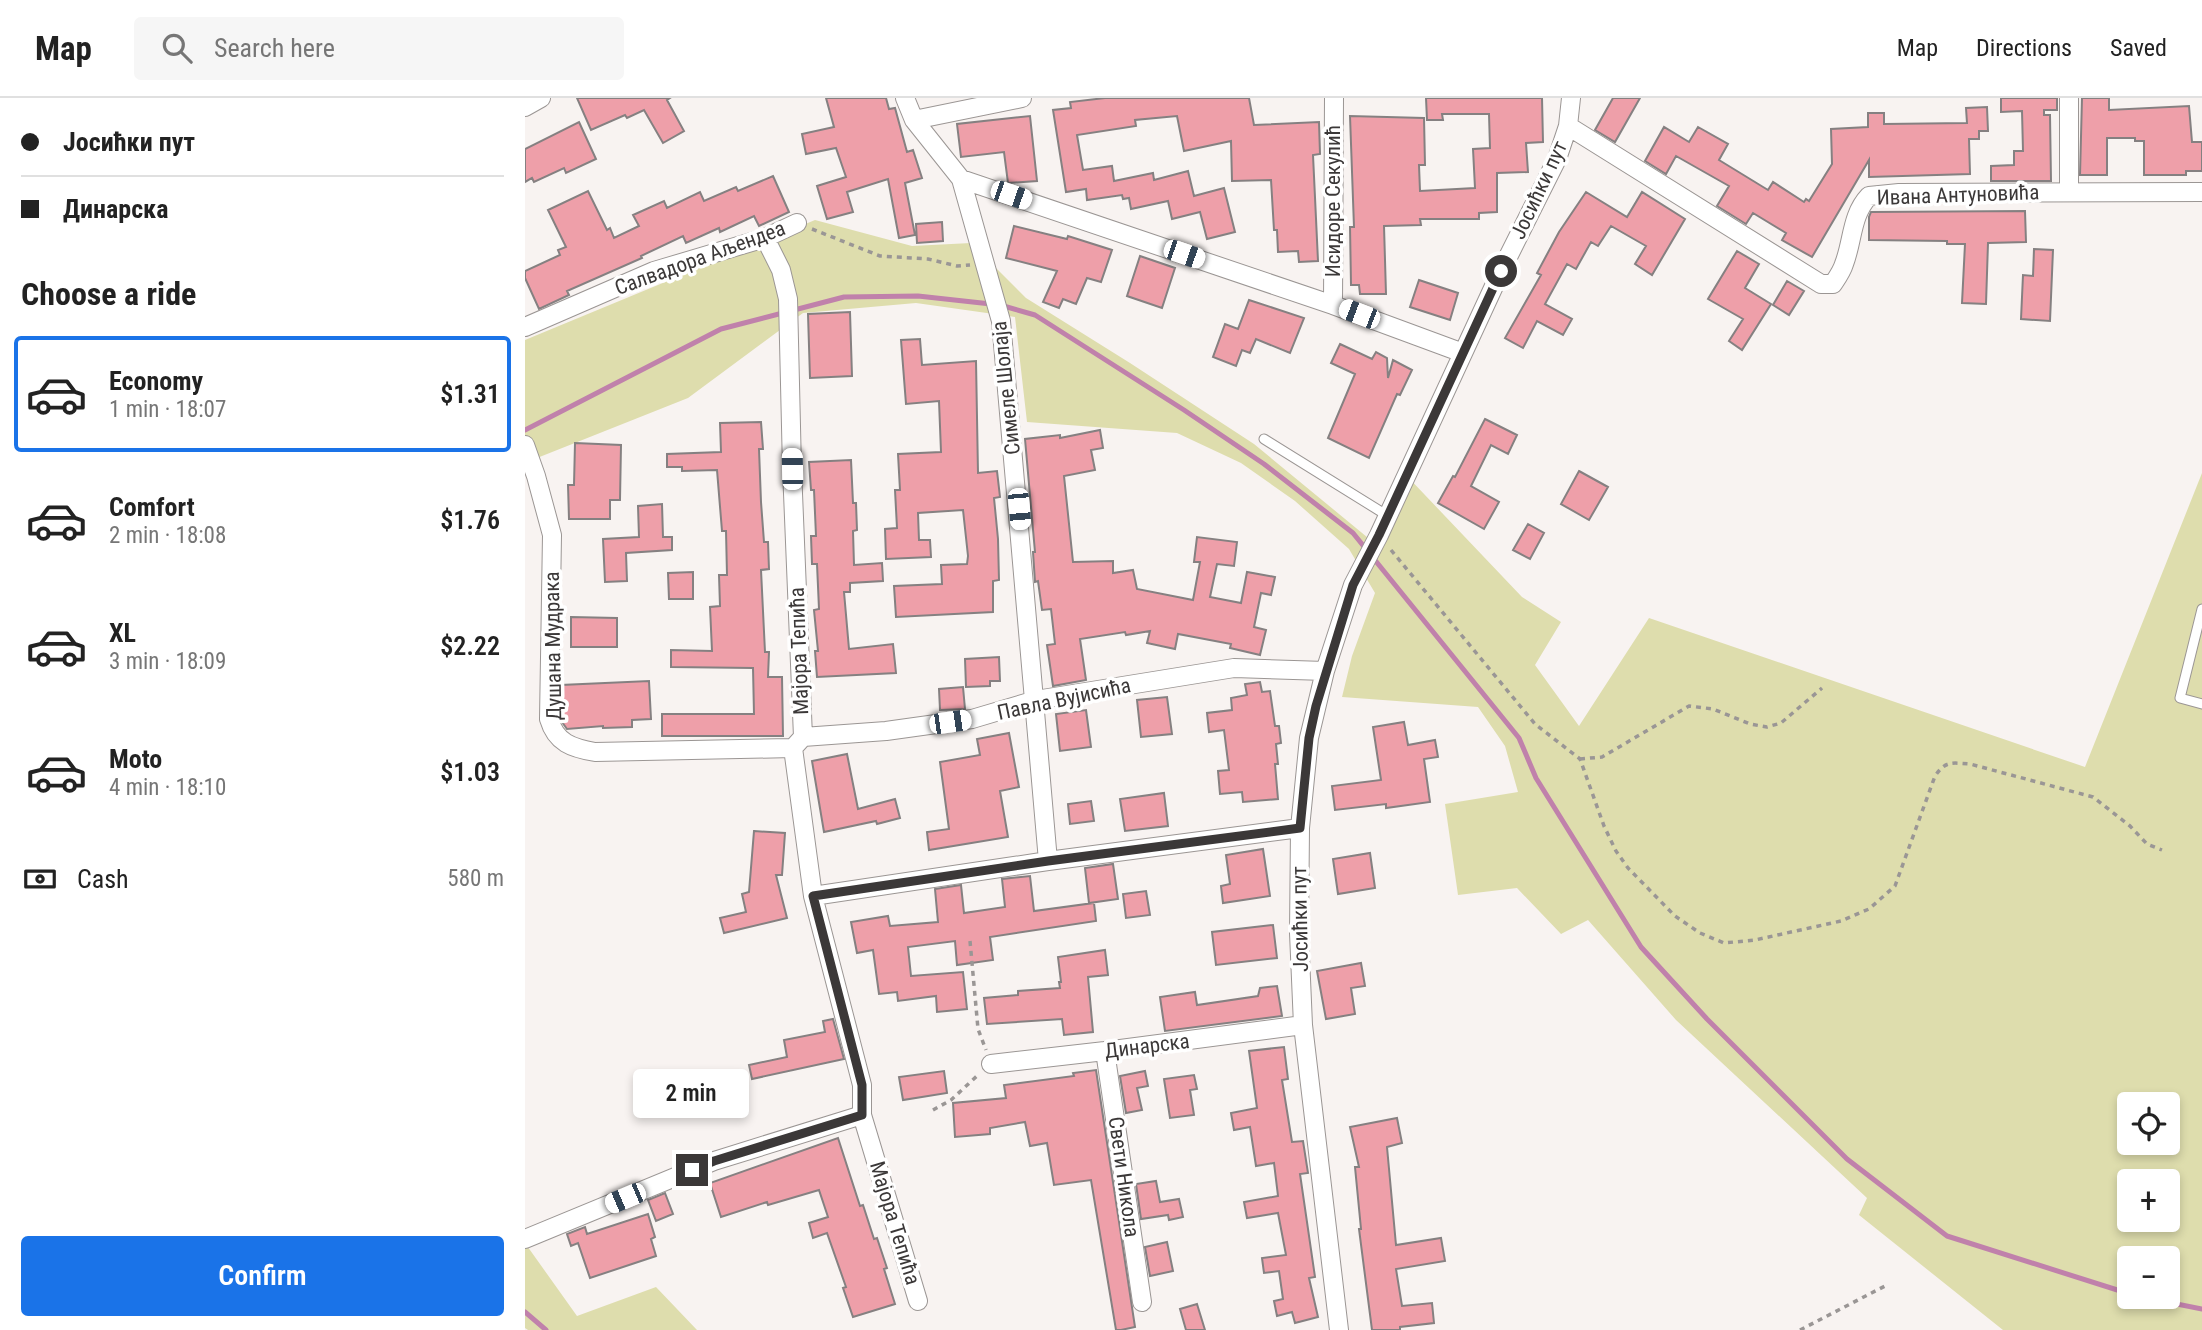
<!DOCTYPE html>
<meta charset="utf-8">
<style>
body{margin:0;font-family:"Roboto Condensed",sans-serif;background:#f6f6f6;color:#222;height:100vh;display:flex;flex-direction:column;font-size:26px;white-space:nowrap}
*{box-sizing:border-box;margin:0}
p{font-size:23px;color:#767676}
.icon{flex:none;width:38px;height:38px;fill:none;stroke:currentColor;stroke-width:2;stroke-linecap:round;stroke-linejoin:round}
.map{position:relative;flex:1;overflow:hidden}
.drawer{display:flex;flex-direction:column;background:#fff;width:525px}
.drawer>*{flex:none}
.guide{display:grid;align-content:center;height:154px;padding:0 21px;background:#fff}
.tools{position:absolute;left:1592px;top:994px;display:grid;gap:14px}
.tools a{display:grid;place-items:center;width:63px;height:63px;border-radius:7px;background:#fff;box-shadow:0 4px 10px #0003;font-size:35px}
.end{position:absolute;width:32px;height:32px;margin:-16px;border:9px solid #3b3838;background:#fff;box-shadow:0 0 0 4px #fff}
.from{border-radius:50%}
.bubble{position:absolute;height:49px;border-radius:7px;background:#fff;box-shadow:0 4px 10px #0003;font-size:23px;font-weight:600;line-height:49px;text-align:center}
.car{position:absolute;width:21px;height:42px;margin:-21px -10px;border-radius:9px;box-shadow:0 0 5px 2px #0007;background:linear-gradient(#fff 24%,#345 0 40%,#fff 0 76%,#345 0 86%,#fff 0)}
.guide b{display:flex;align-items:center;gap:24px;height:66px;font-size:26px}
.guide b+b{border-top:2px solid #e0e0e0}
.guide i{width:18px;height:18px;background:#222}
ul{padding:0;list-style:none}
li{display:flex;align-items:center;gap:21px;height:116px;margin:0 14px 10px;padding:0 7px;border:4px solid transparent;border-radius:7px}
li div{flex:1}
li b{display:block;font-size:26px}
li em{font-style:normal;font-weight:600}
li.selected{border-color:#1a73e8}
li>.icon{width:63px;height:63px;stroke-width:1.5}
h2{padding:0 21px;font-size:32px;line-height:84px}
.pay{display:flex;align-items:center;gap:18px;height:77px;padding:0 21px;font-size:26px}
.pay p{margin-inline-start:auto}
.cta{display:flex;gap:14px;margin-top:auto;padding:14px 21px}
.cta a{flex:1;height:80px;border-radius:7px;background:#1a73e8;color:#fff;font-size:28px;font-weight:600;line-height:80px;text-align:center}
header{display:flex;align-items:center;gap:42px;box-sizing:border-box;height:98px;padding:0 35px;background:#fff;border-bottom:2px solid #e0e0e0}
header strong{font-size:33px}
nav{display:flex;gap:38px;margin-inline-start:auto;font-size:24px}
.search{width:490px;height:63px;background:#f6f6f6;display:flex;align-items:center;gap:18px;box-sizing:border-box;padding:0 24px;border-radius:7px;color:#767676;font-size:26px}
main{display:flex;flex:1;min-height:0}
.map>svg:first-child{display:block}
</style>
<header>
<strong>Map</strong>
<div class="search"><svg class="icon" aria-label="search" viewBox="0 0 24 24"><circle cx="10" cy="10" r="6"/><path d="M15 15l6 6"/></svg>Search here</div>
<nav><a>Map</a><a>Directions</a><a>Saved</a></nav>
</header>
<main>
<section class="drawer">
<div class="guide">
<b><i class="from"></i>Јосићки пут</b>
<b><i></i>Динарска</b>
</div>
<h2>Choose a ride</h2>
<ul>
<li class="selected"><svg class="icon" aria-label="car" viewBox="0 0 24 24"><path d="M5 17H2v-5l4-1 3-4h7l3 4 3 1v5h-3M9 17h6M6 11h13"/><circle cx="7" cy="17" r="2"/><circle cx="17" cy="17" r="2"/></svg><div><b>Economy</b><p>1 min · 18:07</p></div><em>$1.31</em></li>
<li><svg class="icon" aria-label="car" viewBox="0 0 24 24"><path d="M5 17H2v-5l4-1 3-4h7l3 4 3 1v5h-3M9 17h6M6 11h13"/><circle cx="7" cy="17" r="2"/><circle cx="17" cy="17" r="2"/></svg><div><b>Comfort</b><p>2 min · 18:08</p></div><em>$1.76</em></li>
<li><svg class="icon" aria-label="car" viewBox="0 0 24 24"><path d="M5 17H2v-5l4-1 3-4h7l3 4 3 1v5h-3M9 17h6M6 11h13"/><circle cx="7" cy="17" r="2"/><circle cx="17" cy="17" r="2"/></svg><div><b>XL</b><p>3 min · 18:09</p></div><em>$2.22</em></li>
<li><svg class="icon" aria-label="car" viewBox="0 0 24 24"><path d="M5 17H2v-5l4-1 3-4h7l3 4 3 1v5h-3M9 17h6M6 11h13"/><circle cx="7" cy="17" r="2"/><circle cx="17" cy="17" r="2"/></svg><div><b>Moto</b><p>4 min · 18:10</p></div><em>$1.03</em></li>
</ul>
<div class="pay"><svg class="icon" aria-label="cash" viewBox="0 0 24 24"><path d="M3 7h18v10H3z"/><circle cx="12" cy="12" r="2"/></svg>Cash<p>580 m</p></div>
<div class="cta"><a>Confirm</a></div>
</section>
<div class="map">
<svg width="1677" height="1232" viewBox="0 0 1677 1232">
<rect width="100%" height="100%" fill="#f8f3f1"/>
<!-- green -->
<path fill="#deddad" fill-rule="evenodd" d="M 290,122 L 387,148 L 446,145 L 501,200 L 605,265 L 729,346 L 848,444 L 880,376 L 997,499 L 1036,524 L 1010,567 L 1054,628 L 1124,520 L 1560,669 L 1677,375 L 1677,1232 L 1478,1232 L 1334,1117 L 1342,1100 L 1151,922 L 1063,822 L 1036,836 L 992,790 L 933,797 L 920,706 L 993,694 L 980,648 L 953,609 L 817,599 L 827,558 L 850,495 L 824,451 L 770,403 L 716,365 L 652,335 L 502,324 L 490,219 L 391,205 L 278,215 L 163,300 L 7,362 L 0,357 L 0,242 ZM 1605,1006 L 1643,1006 L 1643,1045 L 1605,1045 ZM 1605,1083 L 1643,1083 L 1643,1122 L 1605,1122 ZM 1605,1160 L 1643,1160 L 1643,1199 L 1605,1199 Z
M 0,1145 L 52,1218 L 131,1189 L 172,1232 L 3,1232 L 0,1230 Z"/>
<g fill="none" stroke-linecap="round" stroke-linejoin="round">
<!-- stream -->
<path stroke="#c081ab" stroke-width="5" d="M 0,332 L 196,231 L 319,199 L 393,198 L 475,207 L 510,217 L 659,312 L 739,366 L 828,435 L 994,640 L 1011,680 L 1116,849 L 1182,921 L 1322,1061 L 1422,1138 L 1605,1196
M 1617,1199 L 1677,1211
M 0,1214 L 21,1232"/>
</g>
<!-- building -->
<path fill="#ee9fa9" stroke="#858081" stroke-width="2" d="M 52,0 L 145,0 L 142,2 L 159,33 L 138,45 L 119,12 L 102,20 L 100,17 L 66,32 Z
M 301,0 L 361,0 L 364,11 L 370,10 L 382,54 L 388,52 L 397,80 L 380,85 L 390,137 L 374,140 L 363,81 L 322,94 L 328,114 L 302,121 L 292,88 L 321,79 L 311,50 L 281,56 L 277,36 L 309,29 Z
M 580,0 L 724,0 L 729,27 L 794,24 L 795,56 L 788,57 L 793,163 L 774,164 L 773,153 L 753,154 L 752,132 L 749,132 L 746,82 L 707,83 L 706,43 L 659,53 L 652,18 L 610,22 L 611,28 L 552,37 L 558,72 L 587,68 L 589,83 L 628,75 L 629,82 L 663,73 L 669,98 L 699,90 L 710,134 L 682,141 L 675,114 L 647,121 L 643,103 L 606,111 L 604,100 L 598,101 L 597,97 L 562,102 L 561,91 L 541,94 L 528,12 L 546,10 L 545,4 Z
M 901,0 L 1017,0 L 1018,44 L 1001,45 L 1003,74 L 972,75 L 972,114 L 954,115 L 954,121 L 895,121 L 896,127 L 859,128 L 861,196 L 835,196 L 834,187 L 826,187 L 825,129 L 829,129 L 825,18 L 899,20 L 900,67 L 894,67 L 895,93 L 950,90 L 948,51 L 965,50 L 964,16 L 917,16 L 918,22 L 902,22 Z
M 1088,0 L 1115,0 L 1090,44 L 1070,32 Z
M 1476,0 L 1532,0 L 1532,12 L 1519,12 L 1519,17 L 1525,17 L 1526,83 L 1466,83 L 1466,68 L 1489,67 L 1489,53 L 1498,53 L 1497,13 L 1476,14 Z
M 1557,0 L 1584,0 L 1584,12 L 1664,8 L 1667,44 L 1677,44 L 1677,73 L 1661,73 L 1661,77 L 1619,77 L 1619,43 L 1610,43 L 1610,40 L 1582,40 L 1582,77 L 1555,77 Z
M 1462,9 L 1463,33 L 1454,33 L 1454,41 L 1444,41 L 1445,76 L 1344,79 L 1344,62 L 1287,159 L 1257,142 L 1261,135 L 1228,115 L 1221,126 L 1192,108 L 1204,88 L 1151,58 L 1141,76 L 1120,63 L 1139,29 L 1164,44 L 1173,29 L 1203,46 L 1194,62 L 1243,92 L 1248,84 L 1279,104 L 1281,101 L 1284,103 L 1307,66 L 1306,31 L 1343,29 L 1343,15 L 1359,15 L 1359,26 L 1442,25 L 1441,10 Z
M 505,18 L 512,83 L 483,85 L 479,54 L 436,59 L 432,26 Z
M 54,24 L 71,61 L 41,75 L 39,70 L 9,84 L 7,80 L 0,84 L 0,51 Z
M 248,78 L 264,114 L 234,128 L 229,118 L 195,134 L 194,130 L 161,145 L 158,138 L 116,158 L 117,160 L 42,193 L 44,197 L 14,211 L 0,180 L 0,173 L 35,157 L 33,152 L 41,149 L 23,112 L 63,93 L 82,132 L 85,130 L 89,140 L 114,128 L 108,117 L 139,103 L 142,110 L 175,94 L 179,103 L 211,89 L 213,93 Z
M 1061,94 L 1102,119 L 1117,94 L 1160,121 L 1127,177 L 1110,166 L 1121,148 L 1086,128 L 1073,148 L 1066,144 L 1051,171 L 1042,166 L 1020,206 L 1047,221 L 1038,237 L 1012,223 L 998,250 L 980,240 L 1016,177 L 1012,175 L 1034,134 Z
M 1500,113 L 1501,144 L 1463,145 L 1461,206 L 1437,205 L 1440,146 L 1422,146 L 1422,143 L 1344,142 L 1344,119 L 1346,114 Z
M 417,124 L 418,143 L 392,145 L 391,126 Z
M 489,128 L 542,141 L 543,138 L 587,152 L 576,184 L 562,180 L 551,206 L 538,201 L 534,210 L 518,204 L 532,173 L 481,160 Z
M 1509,151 L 1528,152 L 1525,223 L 1496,221 L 1498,177 L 1508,178 Z
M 1212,153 L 1234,166 L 1220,190 L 1246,206 L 1217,252 L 1204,243 L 1218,221 L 1183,201 Z
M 615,158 L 650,170 L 637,210 L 602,198 Z
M 894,182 L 933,195 L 925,222 L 885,209 Z
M 1262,183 L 1279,193 L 1264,217 L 1248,207 Z
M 724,202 L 779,220 L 765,255 L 731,241 L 725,255 L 717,252 L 711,268 L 688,259 L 700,226 L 713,231 Z
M 325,214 L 327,278 L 285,280 L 283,216 Z
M 395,241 L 397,267 L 451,263 L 453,375 L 472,373 L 475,399 L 469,400 L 473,441 L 474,482 L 468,483 L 468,514 L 371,519 L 369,488 L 417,486 L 416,467 L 442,466 L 443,458 L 438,412 L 393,415 L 394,442 L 405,442 L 406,459 L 361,461 L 360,431 L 372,430 L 370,392 L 375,392 L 373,356 L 416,354 L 414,303 L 381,306 L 376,242 Z
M 815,246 L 847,261 L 851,254 L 862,260 L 863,280 L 868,262 L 887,272 L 875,297 L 872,296 L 844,360 L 803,340 L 830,276 L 806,265 Z
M 960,321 L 992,337 L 983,356 L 966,347 L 946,388 L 974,404 L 959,431 L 913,405 L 928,378 L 930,379 Z
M 236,324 L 238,351 L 234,351 L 236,404 L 239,444 L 243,444 L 244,471 L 236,472 L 240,554 L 244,554 L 243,579 L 257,579 L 258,638 L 137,638 L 137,616 L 229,616 L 228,570 L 146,569 L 146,552 L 187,553 L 185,509 L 195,508 L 194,477 L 202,477 L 201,433 L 197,433 L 192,372 L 157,373 L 157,369 L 142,369 L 142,356 L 196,354 L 195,325 Z
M 575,332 L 578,350 L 566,352 L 570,372 L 539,378 L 548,464 L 588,463 L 588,475 L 608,472 L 612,491 L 668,502 L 675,464 L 669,464 L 672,439 L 712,444 L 709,468 L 692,466 L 685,499 L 716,505 L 722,474 L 750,479 L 746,497 L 736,495 L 729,529 L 741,532 L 735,557 L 705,550 L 706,546 L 653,536 L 650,551 L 622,545 L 625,533 L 601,537 L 600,534 L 555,541 L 561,582 L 528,588 L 522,547 L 530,546 L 526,511 L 517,512 L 513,483 L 510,484 L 508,454 L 510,454 L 500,341 L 535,337 L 535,340 Z
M 50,345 L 96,347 L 95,402 L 85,402 L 85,421 L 44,421 L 43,387 L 49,387 Z
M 326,362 L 328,405 L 331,405 L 332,432 L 328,433 L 329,467 L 357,465 L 358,483 L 325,485 L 325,494 L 319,494 L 324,551 L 368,546 L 371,575 L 292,579 L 290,553 L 293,553 L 289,512 L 294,511 L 292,466 L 287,466 L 286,438 L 291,438 L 289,392 L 286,392 L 284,364 Z
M 1054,373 L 1083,389 L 1064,422 L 1036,406 Z
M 137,406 L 138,439 L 147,439 L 147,452 L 101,455 L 102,483 L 80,484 L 78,441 L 114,439 L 113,408 Z
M 1003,426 L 1019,435 L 1005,461 L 988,452 Z
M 168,474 L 168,501 L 144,501 L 143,475 Z
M 46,519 L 92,520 L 92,549 L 46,549 Z
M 474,559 L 475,583 L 465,583 L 465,588 L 441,589 L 440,561 Z
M 124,583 L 126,621 L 107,622 L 107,629 L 78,630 L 78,628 L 42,631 L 37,624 L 36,587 Z
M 735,584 L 737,594 L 745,593 L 750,628 L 754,628 L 756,645 L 751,646 L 753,666 L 750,666 L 753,701 L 718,704 L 717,694 L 695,696 L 693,673 L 704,672 L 699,632 L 684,634 L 682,615 L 707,612 L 706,600 L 722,597 L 720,586 Z
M 438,589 L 440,611 L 415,612 L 414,591 Z
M 642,599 L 647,636 L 616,639 L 612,602 Z
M 561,612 L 566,649 L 535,653 L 531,616 Z
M 879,624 L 883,647 L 910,642 L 913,659 L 899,661 L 905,704 L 861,710 L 861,706 L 810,712 L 807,688 L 856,682 L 848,629 Z
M 484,635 L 494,689 L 475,693 L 483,739 L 404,752 L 402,734 L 424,731 L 415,664 L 455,657 L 452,641 Z
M 322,656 L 333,711 L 370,701 L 375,720 L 352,726 L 351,723 L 299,734 L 287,663 Z
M 639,695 L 643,728 L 600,733 L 595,701 Z
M 566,703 L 569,723 L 545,726 L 543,706 Z
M 229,733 L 260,735 L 257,777 L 251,777 L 262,820 L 199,835 L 195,820 L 221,814 L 217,796 L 224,794 Z
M 738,751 L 745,798 L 698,805 L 696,788 L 705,786 L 701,757 Z
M 845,755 L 850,790 L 813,796 L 808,761 Z
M 588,766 L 593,801 L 564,805 L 560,770 Z
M 505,778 L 509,813 L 569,805 L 571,823 L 465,839 L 468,862 L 432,867 L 430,843 L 383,849 L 386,878 L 438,874 L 442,911 L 412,914 L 411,898 L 373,903 L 372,894 L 354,896 L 348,852 L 332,855 L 326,824 L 363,818 L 365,828 L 413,824 L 410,791 L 436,787 L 439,815 L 480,809 L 477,781 Z
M 621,793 L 625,817 L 601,820 L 598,796 Z
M 748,827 L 752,860 L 691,867 L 687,834 Z
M 580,852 L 583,877 L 563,879 L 568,934 L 539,937 L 537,921 L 462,926 L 459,900 L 493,897 L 493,893 L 535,890 L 534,884 L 536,884 L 533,859 Z
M 836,865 L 840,888 L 826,890 L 830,916 L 801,921 L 792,873 Z
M 752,888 L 757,918 L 640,933 L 635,899 L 670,894 L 672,907 L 733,898 L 735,890 Z
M 308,921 L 319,961 L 227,981 L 224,967 L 262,959 L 259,942 L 300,934 L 298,923 Z
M 759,949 L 763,981 L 757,982 L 767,1044 L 778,1043 L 783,1075 L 775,1076 L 790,1179 L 784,1180 L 793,1219 L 770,1225 L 767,1214 L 752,1218 L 749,1203 L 758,1201 L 754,1173 L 739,1175 L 737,1160 L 761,1157 L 753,1115 L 722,1120 L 719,1104 L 753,1098 L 749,1065 L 731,1068 L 725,1029 L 709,1032 L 706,1015 L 732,1010 L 724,953 Z
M 571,972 L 610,1229 L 596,1232 L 591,1232 L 566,1082 L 529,1087 L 522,1045 L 505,1048 L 500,1024 L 465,1030 L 465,1036 L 430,1039 L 428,1005 L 481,1000 L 479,987 L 549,978 L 548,975 Z
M 419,973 L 422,995 L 378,1002 L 374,979 Z
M 620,973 L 623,988 L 612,990 L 617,1012 L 601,1015 L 595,978 Z
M 669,977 L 672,991 L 665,992 L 669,1017 L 645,1020 L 639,981 Z
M 872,1020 L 877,1045 L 862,1049 L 871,1147 L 916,1140 L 920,1163 L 871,1171 L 877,1208 L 907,1205 L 909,1225 L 875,1229 L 875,1232 L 847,1232 L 834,1131 L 836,1131 L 830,1069 L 834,1069 L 825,1029 Z
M 313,1040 L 335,1108 L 338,1107 L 349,1141 L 352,1140 L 362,1170 L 359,1171 L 370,1206 L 328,1219 L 318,1190 L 321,1189 L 302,1135 L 288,1140 L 284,1125 L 303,1119 L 294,1092 L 243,1107 L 242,1104 L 196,1119 L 185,1085 Z
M 631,1083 L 635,1104 L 654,1101 L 658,1119 L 644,1122 L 643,1117 L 616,1121 L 611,1086 Z
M 140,1095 L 148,1116 L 131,1123 L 123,1102 Z
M 123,1116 L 130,1139 L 126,1141 L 131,1158 L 65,1180 L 53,1145 L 46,1148 L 42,1136 L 60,1129 L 62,1136 Z
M 642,1144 L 648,1173 L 625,1178 L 620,1149 Z
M 672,1206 L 680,1232 L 661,1232 L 655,1211 Z"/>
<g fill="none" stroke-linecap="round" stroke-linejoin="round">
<defs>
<path id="service" d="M 739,341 L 863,418
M 1677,511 L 1655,600 L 1677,606"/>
<path id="minor" d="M 380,0 L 389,22 L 436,81 L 476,223 L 523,763
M 0,9 L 16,0
M 389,22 L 497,0
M 1043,28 L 1296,186 L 1308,186 C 1312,180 1317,173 1319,166 C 1328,143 1326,117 1344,98 L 1374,95 L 1677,94
M 436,81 L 808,207 L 938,255
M 1544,94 L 1544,0
M 240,140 L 256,172 L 263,201 L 267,371 L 278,639 L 268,650 L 288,798 L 337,987 L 337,1017 L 393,1203
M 808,207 L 809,0
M 0,229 L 129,173 L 240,140 L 272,125
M 0,347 L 11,378 L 27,437 L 24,621 C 31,645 47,650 70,654 L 268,650
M 278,639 L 361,633 L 447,621 L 511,602 L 709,570 L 800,573
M 288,798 L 523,763 L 775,730
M 580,953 L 617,1204
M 466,966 L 580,953 L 778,927
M 0,1141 L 189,1063 L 337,1017
M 814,1232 L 778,927 L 774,835 L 775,730 L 784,640 L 800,573 L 828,487 L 854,437 L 976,173 L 1032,61 L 1043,28 L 1046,0"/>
</defs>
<!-- service casing -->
<use href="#service" stroke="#9b9694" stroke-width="11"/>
<!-- minor casing -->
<use href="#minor" stroke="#9b9694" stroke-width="20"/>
<!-- path -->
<path stroke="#9a9695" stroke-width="3.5" stroke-dasharray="5 5" stroke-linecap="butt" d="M 287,131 L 355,158 L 403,161 L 432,168 L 445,167
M 866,452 L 1010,626 L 1055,661 L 1079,728 L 1091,753 L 1103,770 L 1150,818 L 1175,835 L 1199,845 L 1230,842 L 1316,823 L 1344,811 L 1370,788 L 1410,678 C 1421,662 1427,665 1445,666 L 1568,699 L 1605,728 L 1622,746 L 1637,752
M 1055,661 L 1077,659 L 1164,608 L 1188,611 L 1225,626 L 1242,629 L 1256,625 L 1297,590
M 445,843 L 453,931 L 461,952
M 408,1012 L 426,1002 L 453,977
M 1275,1232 L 1360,1188"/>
<!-- service -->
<use href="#service" stroke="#fff" stroke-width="9"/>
<!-- minor -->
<use href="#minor" stroke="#fff" stroke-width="18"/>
</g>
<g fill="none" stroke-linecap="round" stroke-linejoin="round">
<!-- route -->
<path stroke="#3b3838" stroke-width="9" d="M 167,1072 L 189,1063 L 337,1017 L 337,987 L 288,798 L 523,763 L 775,730 L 784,640 L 791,608 L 828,487 L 854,437 L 976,173"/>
</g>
<g text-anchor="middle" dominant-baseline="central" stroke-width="7" stroke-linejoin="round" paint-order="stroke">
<!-- street labels -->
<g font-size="21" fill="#3b3838" stroke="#fff">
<text transform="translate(1014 92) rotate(-65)">Јосићки пут</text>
<text transform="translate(1433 97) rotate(-2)">Ивана Антуновића</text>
<text transform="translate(808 103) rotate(-90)">Исидоре Секулић</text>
<text transform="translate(175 160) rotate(-20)">Салвадора Аљендеа</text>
<text transform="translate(481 290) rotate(-96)">Симеле Шолаја</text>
<text transform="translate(28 548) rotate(-91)">Душана Мудрака</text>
<text transform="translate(274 553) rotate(-92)">Мајора Тепића</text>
<text transform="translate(539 601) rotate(-12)">Павла Вујисића</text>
<text transform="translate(775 821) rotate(-91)">Јосићки пут</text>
<text transform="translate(622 948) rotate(-7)">Динарска</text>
<text transform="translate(599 1079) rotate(82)">Свети Никола</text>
<text transform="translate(370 1125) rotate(73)">Мајора Тепића</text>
</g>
</g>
</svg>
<div class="tools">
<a><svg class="icon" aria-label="locate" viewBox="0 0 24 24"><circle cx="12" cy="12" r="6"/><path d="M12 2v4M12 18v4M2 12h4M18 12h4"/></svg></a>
<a>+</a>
<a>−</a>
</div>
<i class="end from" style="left:976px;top:173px"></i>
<i class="end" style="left:167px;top:1072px"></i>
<div class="bubble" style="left:108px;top:971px;width:116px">2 min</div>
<i class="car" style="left:486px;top:97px;rotate:109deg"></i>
<i class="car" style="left:659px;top:156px;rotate:109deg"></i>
<i class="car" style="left:834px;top:216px;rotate:291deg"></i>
<i class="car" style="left:267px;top:371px;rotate:359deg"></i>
<i class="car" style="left:494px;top:411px;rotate:175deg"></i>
<i class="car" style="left:425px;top:624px;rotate:82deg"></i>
<i class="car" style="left:100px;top:1100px;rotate:247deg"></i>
</div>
</main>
